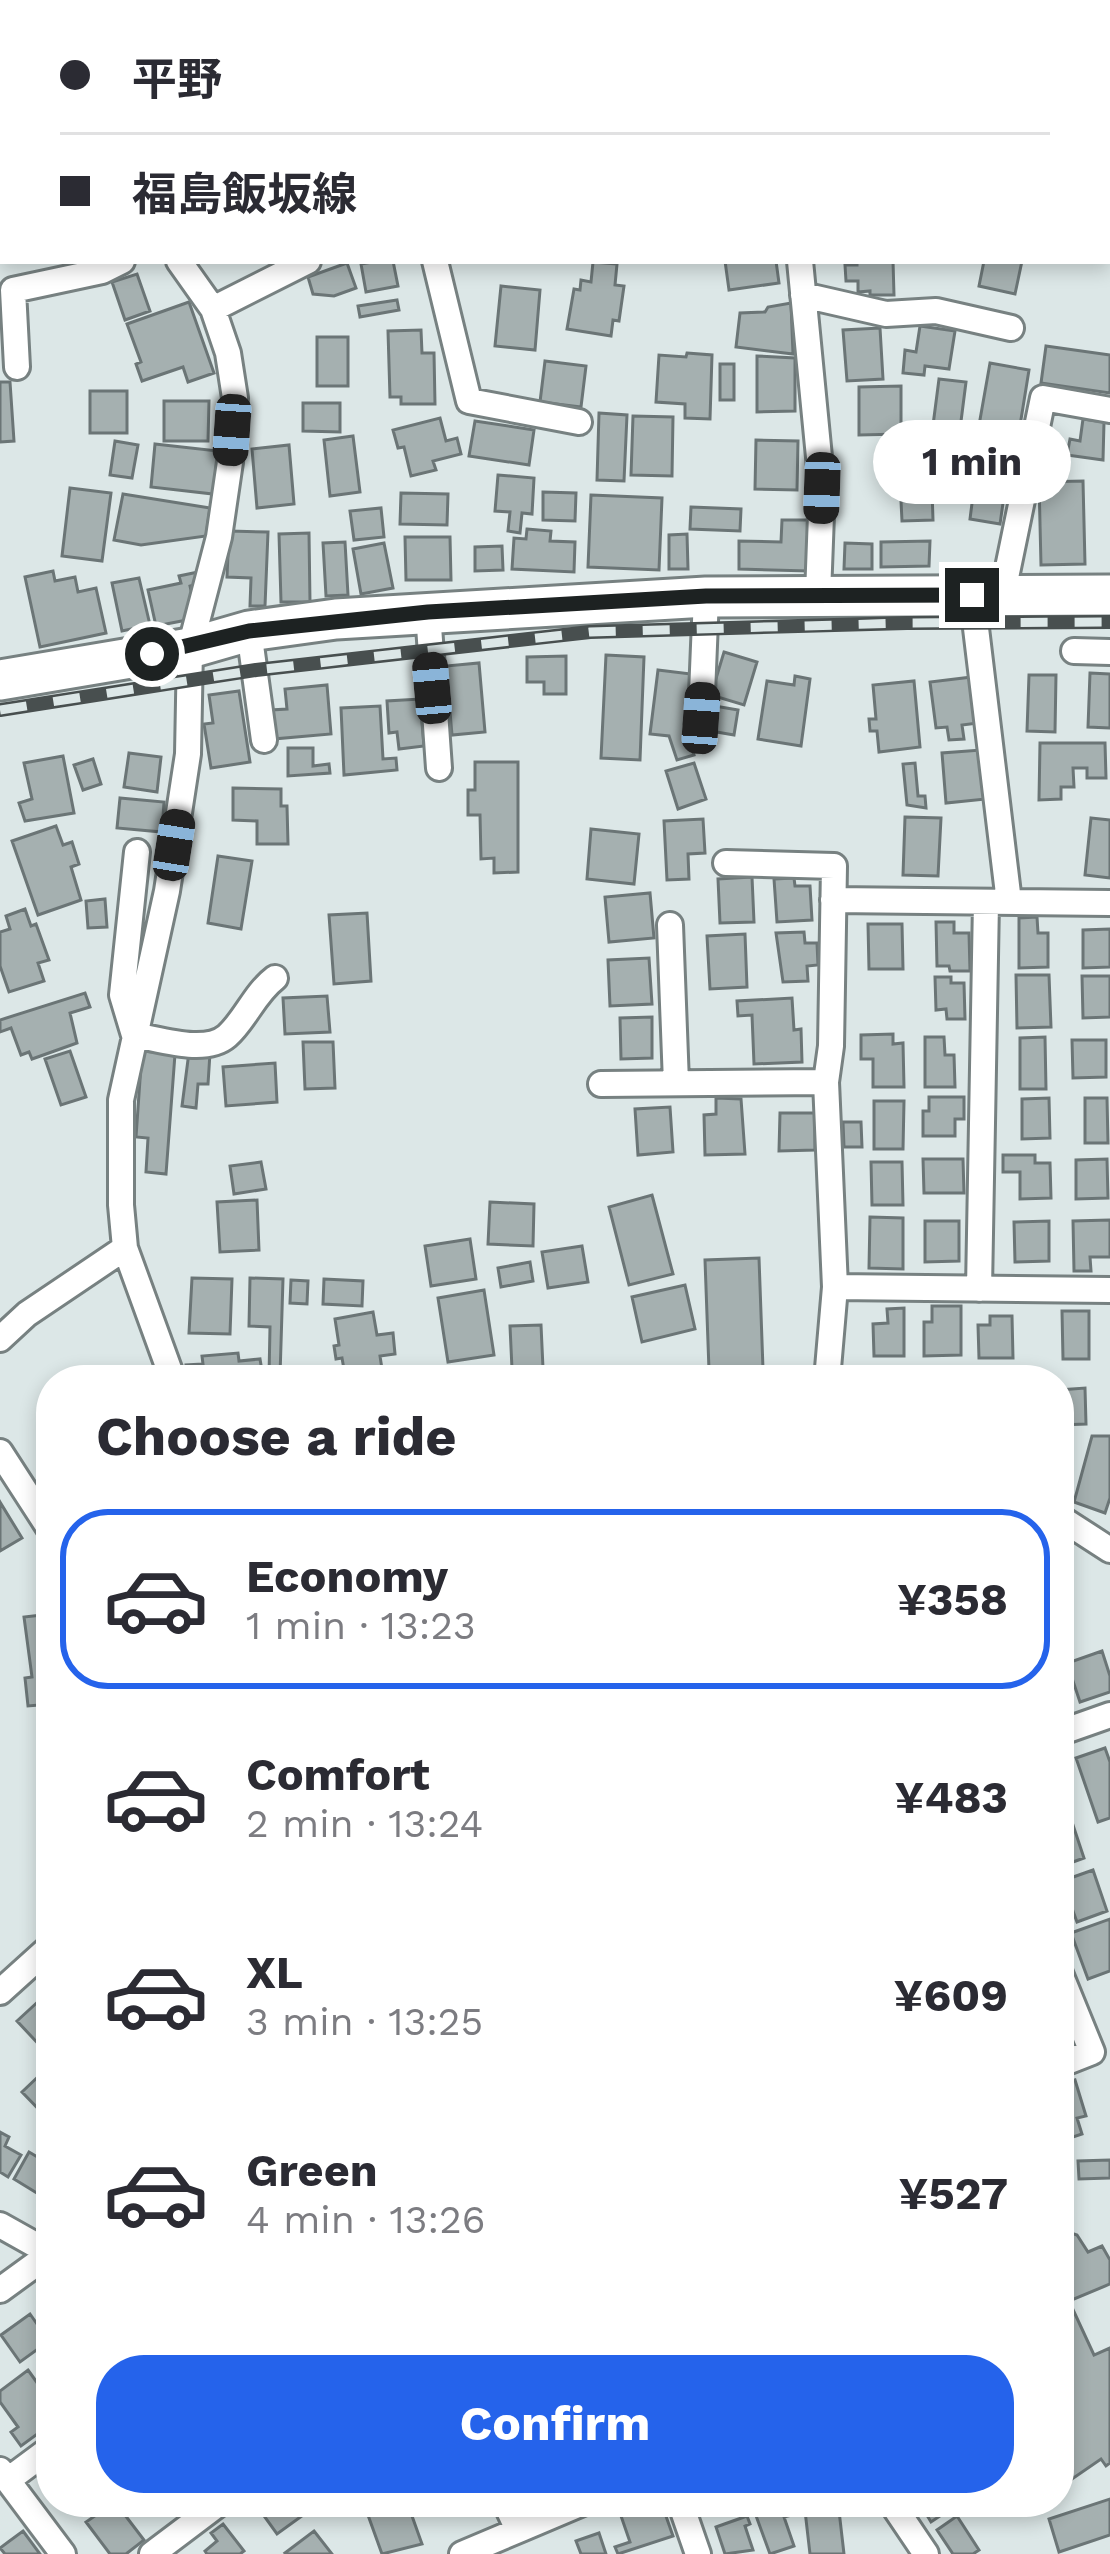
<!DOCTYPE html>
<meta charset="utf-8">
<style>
body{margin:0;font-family:"Work Sans","Noto Sans JP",sans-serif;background:#f7f7f7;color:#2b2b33;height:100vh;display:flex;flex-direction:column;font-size:45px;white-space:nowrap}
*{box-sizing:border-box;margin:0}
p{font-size:39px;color:#7c7c81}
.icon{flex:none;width:66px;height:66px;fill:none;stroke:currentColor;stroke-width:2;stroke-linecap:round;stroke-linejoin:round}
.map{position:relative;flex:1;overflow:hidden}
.sheet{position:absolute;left:36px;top:1365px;width:1038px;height:1152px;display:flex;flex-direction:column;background:#fff;border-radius:48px;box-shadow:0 6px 18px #0003}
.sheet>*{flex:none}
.guide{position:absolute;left:0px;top:0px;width:1110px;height:264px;box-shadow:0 6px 18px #0003;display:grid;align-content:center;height:264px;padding:0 60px;background:#fff}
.end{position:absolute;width:54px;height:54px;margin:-27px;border:15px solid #1d2222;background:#fff;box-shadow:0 0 0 6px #fff}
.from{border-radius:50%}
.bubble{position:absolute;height:84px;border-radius:42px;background:#fff;box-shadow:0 6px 18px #0003;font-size:39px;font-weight:700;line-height:84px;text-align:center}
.car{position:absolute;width:36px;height:72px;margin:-36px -18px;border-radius:15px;box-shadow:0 0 9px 3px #0007;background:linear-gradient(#222 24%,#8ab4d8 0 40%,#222 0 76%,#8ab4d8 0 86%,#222 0)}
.guide b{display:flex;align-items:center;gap:42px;height:114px;font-size:45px}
.guide b+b{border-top:3px solid #e1e1e2}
.guide i{width:30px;height:30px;background:#2b2b33}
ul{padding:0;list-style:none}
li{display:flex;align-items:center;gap:36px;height:180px;margin:0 24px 18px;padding:0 36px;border:6px solid transparent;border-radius:48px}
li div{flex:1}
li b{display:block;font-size:45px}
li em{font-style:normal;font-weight:700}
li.current{border-color:#2563eb}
li>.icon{width:108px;height:108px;stroke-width:1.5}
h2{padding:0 60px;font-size:54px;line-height:144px}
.cta{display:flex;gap:24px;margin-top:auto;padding:24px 60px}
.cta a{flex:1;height:138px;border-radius:48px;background:#2563eb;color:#fff;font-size:48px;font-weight:700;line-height:138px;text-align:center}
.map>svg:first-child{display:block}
</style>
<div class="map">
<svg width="1110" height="2554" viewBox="0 0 1110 2554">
<rect width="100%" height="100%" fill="#dce7e7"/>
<!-- building -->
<path fill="#a5b0b0" stroke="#6b7576" stroke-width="3" d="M 378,261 L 393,261 L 398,286 L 366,292 L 361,264 Z
M 725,261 L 776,261 L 779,283 L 729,290 Z
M 857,261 L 893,261 L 894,295 L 870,295 L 870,291 L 858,292 L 858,281 L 846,281 L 845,265 L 857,265 Z
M 984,261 L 1022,261 L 1015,294 L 979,286 Z
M 593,262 L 617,264 L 615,285 L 624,286 L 619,321 L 613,320 L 611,336 L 567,329 L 574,289 L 580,290 L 581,280 L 591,282 Z
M 347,263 L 356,288 L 334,296 L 313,294 L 308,277 Z
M 137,274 L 150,311 L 125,320 L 112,282 Z
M 501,286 L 540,290 L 535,350 L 495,346 Z
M 397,300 L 399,310 L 360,317 L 358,306 Z
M 189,302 L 214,373 L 188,382 L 183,367 L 142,381 L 136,364 L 141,362 L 127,324 Z
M 791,303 L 793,354 L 736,347 L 740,313 L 765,312 L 768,307 Z
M 920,326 L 955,331 L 949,369 L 925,366 L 924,375 L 903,373 L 905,350 L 916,352 Z
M 880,328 L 883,379 L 847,381 L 843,330 Z
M 421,330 L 422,353 L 434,353 L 435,404 L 401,404 L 401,397 L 390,397 L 388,331 Z
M 317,337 L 348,337 L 348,386 L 317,386 Z
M 1046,346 L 1110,355 L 1110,393 L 1041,383 Z
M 687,353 L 712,355 L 710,419 L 685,418 L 685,404 L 656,402 L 659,355 L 686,357 Z
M 757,356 L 795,358 L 795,411 L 757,412 Z
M 545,361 L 586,366 L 581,407 L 540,402 Z
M 990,363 L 1029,370 L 1018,438 L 978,431 Z
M 720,364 L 734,364 L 734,400 L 720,400 Z
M 939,379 L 966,382 L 959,437 L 932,433 Z
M 0,382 L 10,382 L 14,441 L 0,442 Z
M 901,386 L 901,434 L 859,435 L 859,387 Z
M 90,391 L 127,391 L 127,433 L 90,433 Z
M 164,401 L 209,401 L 208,441 L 164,441 Z
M 303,403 L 340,403 L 340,432 L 303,431 Z
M 599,413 L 627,415 L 624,481 L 597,480 Z
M 633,416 L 673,417 L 672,476 L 631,475 Z
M 440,418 L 446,441 L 457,438 L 461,454 L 433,461 L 436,470 L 411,476 L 404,447 L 398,448 L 393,430 Z
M 1083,419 L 1104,422 L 1103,460 L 1067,455 L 1070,439 L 1080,441 Z
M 475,421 L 534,430 L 529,465 L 469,456 Z
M 353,436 L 360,492 L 330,496 L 324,440 Z
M 756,440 L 798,441 L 797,490 L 755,489 Z
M 115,441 L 138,445 L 132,478 L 110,475 Z
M 155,444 L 218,451 L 213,494 L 151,487 Z
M 289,445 L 294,504 L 257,508 L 252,449 Z
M 931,460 L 933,520 L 902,521 L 899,461 Z
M 977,464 L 1008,469 L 1000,524 L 970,519 Z
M 498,475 L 534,478 L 532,514 L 522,513 L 520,533 L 508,531 L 510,512 L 495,511 Z
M 1083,481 L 1085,564 L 1041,565 L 1039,482 Z
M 70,488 L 111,493 L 102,561 L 62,556 Z
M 543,492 L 576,493 L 575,521 L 543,520 Z
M 401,493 L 448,494 L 447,525 L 400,524 Z
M 123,494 L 210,508 L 206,536 L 141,545 L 114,540 Z
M 591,495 L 662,498 L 659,570 L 588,567 Z
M 691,507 L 741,509 L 740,531 L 690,529 Z
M 381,508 L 384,537 L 354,540 L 350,511 Z
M 782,520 L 810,520 L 809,571 L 739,569 L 739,541 L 781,542 Z
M 527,529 L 551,531 L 550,541 L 575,542 L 574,572 L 512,569 L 514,538 L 526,539 Z
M 229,531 L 268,532 L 265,606 L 250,606 L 251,578 L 227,577 Z
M 309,533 L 310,602 L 281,602 L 279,534 Z
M 687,534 L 688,569 L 669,569 L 669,535 Z
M 405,537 L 450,537 L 451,580 L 406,580 Z
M 930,541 L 929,566 L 881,567 L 881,542 Z
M 345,542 L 348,595 L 326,596 L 323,543 Z
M 384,543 L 393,588 L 361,594 L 353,549 Z
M 845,543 L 872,544 L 872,569 L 844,569 Z
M 502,546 L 503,570 L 475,571 L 475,547 Z
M 53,571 L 55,581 L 75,577 L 78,592 L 96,588 L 106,633 L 40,647 L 25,577 Z
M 198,572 L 201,583 L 190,586 L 197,618 L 156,626 L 148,590 L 181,583 L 179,576 Z
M 139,578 L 150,625 L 122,631 L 112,583 Z
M 724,652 L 757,662 L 744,705 L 711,695 Z
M 606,655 L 644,657 L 640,760 L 601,758 Z
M 566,656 L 566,694 L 544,694 L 544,682 L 527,682 L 527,657 Z
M 479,663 L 485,732 L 452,735 L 446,666 Z
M 658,670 L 691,674 L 684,724 L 694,755 L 677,760 L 669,736 L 650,734 Z
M 1090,673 L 1110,674 L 1110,728 L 1088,727 Z
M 1029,675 L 1056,675 L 1055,732 L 1027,731 Z
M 795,676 L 810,679 L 801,746 L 758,739 L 767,681 L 794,685 Z
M 972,677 L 978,723 L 962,725 L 964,739 L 949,740 L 947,727 L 936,728 L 930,682 Z
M 914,681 L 920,747 L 879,752 L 877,731 L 870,731 L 869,719 L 876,719 L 873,685 Z
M 327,685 L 331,734 L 273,739 L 271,710 L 287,709 L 285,689 Z
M 239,691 L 250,762 L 211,768 L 204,724 L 213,723 L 209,695 Z
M 420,699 L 424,746 L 399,749 L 397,732 L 389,733 L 387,701 Z
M 709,705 L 738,710 L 734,735 L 705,730 Z
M 380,706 L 383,759 L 396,758 L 397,770 L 344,775 L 341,708 Z
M 1040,743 L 1105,743 L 1106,778 L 1087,778 L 1087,768 L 1073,768 L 1074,787 L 1061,787 L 1061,799 L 1039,800 Z
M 288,748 L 313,748 L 313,766 L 329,764 L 330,773 L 288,776 Z
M 981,750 L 986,799 L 946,803 L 942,753 Z
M 129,753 L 161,757 L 157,792 L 124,787 Z
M 63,756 L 74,813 L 25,821 L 19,803 L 32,799 L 24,763 Z
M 93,759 L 101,784 L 83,790 L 74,765 Z
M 475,762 L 518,762 L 518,872 L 494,873 L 494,858 L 481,859 L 480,815 L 468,815 L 468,790 L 475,790 Z
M 694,763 L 706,799 L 678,809 L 666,771 Z
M 915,763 L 918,796 L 925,796 L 926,808 L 907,805 L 903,764 Z
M 233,788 L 281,789 L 281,806 L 287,806 L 288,844 L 257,844 L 257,821 L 233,820 Z
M 120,798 L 164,802 L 162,832 L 117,828 Z
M 905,817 L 941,818 L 938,876 L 903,875 Z
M 1091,818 L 1110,820 L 1110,878 L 1085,875 Z
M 703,819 L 705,853 L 688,854 L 689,879 L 667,880 L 664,821 Z
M 56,826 L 63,845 L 72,842 L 79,864 L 71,867 L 81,900 L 38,915 L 12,841 Z
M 591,829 L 639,834 L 634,884 L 587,879 Z
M 218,856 L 252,861 L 241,929 L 208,923 Z
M 752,877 L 754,922 L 720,923 L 718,879 Z
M 794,878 L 795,886 L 810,886 L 812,920 L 777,922 L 774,879 Z
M 650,893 L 654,938 L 609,942 L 605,897 Z
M 105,899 L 107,927 L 88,928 L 86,901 Z
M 25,909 L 31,926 L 36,924 L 49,960 L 38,963 L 44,981 L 9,992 L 0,966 L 0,932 L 10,929 L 6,916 Z
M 367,913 L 371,981 L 334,984 L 329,915 Z
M 1037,917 L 1038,933 L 1048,933 L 1048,967 L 1019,968 L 1019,918 Z
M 936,922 L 954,922 L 954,933 L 969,933 L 970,971 L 950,971 L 949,966 L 937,966 Z
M 868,924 L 902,924 L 903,969 L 869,969 Z
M 1110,929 L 1110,967 L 1083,968 L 1083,930 Z
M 804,932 L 805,943 L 817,943 L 818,965 L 807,966 L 808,981 L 783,982 L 776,933 Z
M 745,934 L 747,987 L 710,989 L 707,936 Z
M 649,958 L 652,1004 L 610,1006 L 608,960 Z
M 1016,975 L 1049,975 L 1051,1027 L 1017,1028 Z
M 1082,976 L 1110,976 L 1110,1017 L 1083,1018 Z
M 935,977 L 951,977 L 951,983 L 964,983 L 965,1019 L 947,1019 L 946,1009 L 936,1010 Z
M 85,993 L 90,1007 L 70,1013 L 77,1043 L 32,1059 L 29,1052 L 21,1055 L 11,1028 L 0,1032 L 0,1020 Z
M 327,996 L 330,1032 L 285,1034 L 283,998 Z
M 792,998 L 794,1030 L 801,1029 L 802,1062 L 754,1064 L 752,1015 L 738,1016 L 737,1001 Z
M 652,1017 L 652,1058 L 621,1059 L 620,1018 Z
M 893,1034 L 893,1044 L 903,1043 L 904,1087 L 873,1087 L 873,1059 L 861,1059 L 861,1035 Z
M 925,1037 L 944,1037 L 945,1055 L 954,1055 L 955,1087 L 925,1087 Z
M 1045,1037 L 1046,1089 L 1020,1089 L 1020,1038 Z
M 1072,1040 L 1106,1040 L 1106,1077 L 1073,1078 Z
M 303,1042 L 333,1042 L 335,1088 L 305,1089 Z
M 70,1051 L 86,1097 L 61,1105 L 45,1059 Z
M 142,1051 L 175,1054 L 166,1174 L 146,1172 L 148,1138 L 136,1137 Z
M 189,1052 L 210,1053 L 208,1084 L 198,1084 L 196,1108 L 182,1106 Z
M 275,1063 L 277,1102 L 226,1106 L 223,1067 Z
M 929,1097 L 964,1097 L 964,1119 L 955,1119 L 955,1136 L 923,1136 L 923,1111 L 929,1111 Z
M 716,1098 L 741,1099 L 745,1154 L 705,1155 L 704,1115 L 716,1114 Z
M 1049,1098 L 1050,1138 L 1022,1139 L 1022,1099 Z
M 1085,1098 L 1107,1098 L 1108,1143 L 1085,1143 Z
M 874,1101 L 904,1101 L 903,1149 L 874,1149 Z
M 670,1107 L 673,1152 L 638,1155 L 635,1109 Z
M 780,1113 L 815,1113 L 815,1150 L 779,1151 Z
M 843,1122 L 861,1122 L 862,1147 L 844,1147 Z
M 1003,1155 L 1035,1155 L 1035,1163 L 1050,1163 L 1051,1198 L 1020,1199 L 1020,1172 L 1003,1172 Z
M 923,1159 L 963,1159 L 964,1193 L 924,1193 Z
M 1107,1159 L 1108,1198 L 1076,1199 L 1076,1160 Z
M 261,1162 L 266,1189 L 234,1194 L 230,1166 Z
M 871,1162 L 902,1162 L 903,1205 L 872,1205 Z
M 652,1195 L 673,1274 L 629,1285 L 609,1207 Z
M 257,1200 L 259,1250 L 220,1252 L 217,1202 Z
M 490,1202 L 534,1204 L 533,1246 L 488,1244 Z
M 870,1217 L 903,1218 L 903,1269 L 869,1268 Z
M 1110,1220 L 1110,1257 L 1090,1257 L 1091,1271 L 1074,1271 L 1073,1221 Z
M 925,1221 L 959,1221 L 959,1261 L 925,1262 Z
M 1049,1221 L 1049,1261 L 1015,1262 L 1014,1222 Z
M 470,1239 L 476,1279 L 431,1286 L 425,1246 Z
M 582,1246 L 588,1282 L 548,1288 L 542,1252 Z
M 759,1258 L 763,1369 L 709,1370 L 705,1260 Z
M 530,1262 L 533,1281 L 501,1287 L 498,1268 Z
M 192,1278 L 232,1279 L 230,1334 L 189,1333 Z
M 250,1278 L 283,1279 L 280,1376 L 269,1376 L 270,1327 L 249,1326 Z
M 324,1279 L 363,1281 L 362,1306 L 323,1304 Z
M 291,1280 L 308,1281 L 307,1304 L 290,1303 Z
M 685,1285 L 695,1329 L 642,1342 L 632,1297 Z
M 484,1290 L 494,1355 L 448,1362 L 438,1298 Z
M 932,1306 L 961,1306 L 961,1355 L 924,1356 L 924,1322 L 932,1322 Z
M 904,1308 L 904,1356 L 874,1356 L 873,1324 L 888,1323 L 887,1309 Z
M 1062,1311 L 1089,1311 L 1089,1359 L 1063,1359 Z
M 373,1312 L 377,1335 L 393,1333 L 395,1354 L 380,1356 L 382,1369 L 345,1375 L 342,1358 L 336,1359 L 334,1346 L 339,1345 L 335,1319 Z
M 990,1316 L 1012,1316 L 1013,1358 L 979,1358 L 978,1325 L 990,1325 Z
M 541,1325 L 543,1368 L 512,1369 L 510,1326 Z
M 238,1353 L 239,1361 L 260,1359 L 263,1377 L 187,1380 L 186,1365 L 203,1364 L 202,1356 Z
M 1085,1388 L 1086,1424 L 1059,1425 L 1059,1390 Z
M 1092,1436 L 1110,1436 L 1110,1498 L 1105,1513 L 1074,1502 Z
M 0,1502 L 22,1538 L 0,1551 Z
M 51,1614 L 51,1704 L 28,1706 L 25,1678 L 32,1677 L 24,1617 Z
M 1102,1651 L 1110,1676 L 1110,1692 L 1080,1702 L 1072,1678 L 1059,1682 L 1059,1666 Z
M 1105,1748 L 1110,1762 L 1110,1818 L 1098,1822 L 1076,1758 Z
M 1070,1816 L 1084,1858 L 1059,1867 L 1059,1820 Z
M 1093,1870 L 1107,1911 L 1077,1922 L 1062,1881 Z
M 1110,1919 L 1110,1971 L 1088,1979 L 1071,1933 Z
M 42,1998 L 51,2007 L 51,2046 L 45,2051 L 17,2021 Z
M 44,2071 L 51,2078 L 51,2122 L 22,2092 Z
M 1075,2080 L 1086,2116 L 1077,2118 L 1082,2134 L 1067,2139 L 1059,2124 L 1059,2085 Z
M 0,2132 L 9,2137 L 5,2146 L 21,2155 L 8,2177 L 0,2172 Z
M 29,2152 L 51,2165 L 51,2192 L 44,2188 L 40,2195 L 14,2179 Z
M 1110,2160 L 1110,2178 L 1079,2179 L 1078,2161 Z
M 1059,2229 L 1077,2235 L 1088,2252 L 1102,2246 L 1110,2260 L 1110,2284 L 1069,2301 L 1094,2355 L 1110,2348 L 1110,2463 L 1106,2466 L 1101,2459 L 1059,2488 Z
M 30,2314 L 49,2341 L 20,2362 L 1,2335 Z
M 28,2370 L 51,2402 L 51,2424 L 21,2446 L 11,2432 L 18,2427 L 0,2402 L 0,2391 Z
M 1110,2499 L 1110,2535 L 1059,2552 L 1049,2519 Z
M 115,2502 L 144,2540 L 126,2554 L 110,2554 L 86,2522 Z
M 254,2502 L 297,2502 L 306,2513 L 277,2534 Z
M 369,2502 L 407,2502 L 422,2544 L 382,2554 L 364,2504 Z
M 661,2502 L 673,2536 L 618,2554 L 615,2547 L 630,2542 L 621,2516 Z
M 787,2502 L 792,2515 L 784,2517 L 794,2546 L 770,2554 L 755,2513 Z
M 804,2502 L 838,2502 L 844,2554 L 810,2554 Z
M 919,2502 L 961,2502 L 931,2522 Z
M 747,2516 L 750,2524 L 745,2526 L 753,2550 L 725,2554 L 716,2527 Z
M 957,2516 L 979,2550 L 973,2554 L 953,2554 L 937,2530 Z
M 223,2524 L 244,2551 L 240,2554 L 207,2554 L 205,2551 L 217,2541 L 211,2533 Z
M 23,2531 L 40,2554 L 5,2554 L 0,2548 Z
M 314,2531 L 332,2554 L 286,2554 L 285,2553 Z
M 599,2533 L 606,2554 L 581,2554 L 576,2541 Z"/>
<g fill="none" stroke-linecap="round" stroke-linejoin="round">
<defs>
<path id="street" d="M 1051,0 L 1074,3
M 108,3 L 108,0
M 786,3 L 786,0
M 1022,3 L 1022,0
M 1107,7 L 1110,8
M 0,210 L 3,209
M 435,261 L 469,401 L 579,422
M 800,261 L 822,488 L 818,595
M 803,295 L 886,314 L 936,311 L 1011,328
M 213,309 L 308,261
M 17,367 L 13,290 L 102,271 L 122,261
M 972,595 L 1009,902
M 1002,597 L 1043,398 L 1110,410
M 428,612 L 439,768
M 249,631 L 264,740
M 1074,651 L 1110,652
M 701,718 L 706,597
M 137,852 L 122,995 L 134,1035 C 160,1039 205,1055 227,1036 C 246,1019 254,994 275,978
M 726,863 L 834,866 L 831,1046 L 826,1082 L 835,1287 L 827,1380
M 833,900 L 1110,903
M 670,925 L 676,1083
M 601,1084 L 826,1082
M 835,1287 L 1110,1290
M 979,1289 L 986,902
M 0,1339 L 27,1314 L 125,1248
M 173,1380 L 125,1248 L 121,1205 L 121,1100 L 167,891 L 188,754 L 190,648 L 219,537 L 230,462 L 235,398 L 228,353 L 213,309 L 179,261
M 521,1380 L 535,1380
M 0,1452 L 51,1531
M 1059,1517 L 1110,1550
M 1059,1733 L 1110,1715
M 1059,1971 L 1092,2052 L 1059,2065
M 0,1992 L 51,1946
M 0,2225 L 50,2253
M 0,2290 L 51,2253
M 0,2470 L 63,2554
M 8,2480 L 51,2448
M 505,2502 L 518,2530
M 680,2502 L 698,2554
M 891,2502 L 926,2554
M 152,2554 L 221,2502
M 462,2554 L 585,2502"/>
<path id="primary" d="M 0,680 L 190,648 L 249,631 L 336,619 L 706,597 L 1110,595"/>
</defs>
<!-- street casing -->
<use href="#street" stroke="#778181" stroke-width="30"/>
<!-- primary casing -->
<use href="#primary" stroke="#778181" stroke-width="45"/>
<!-- street -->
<use href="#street" stroke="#fff" stroke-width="24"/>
<!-- primary -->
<use href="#primary" stroke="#fff" stroke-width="39"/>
<defs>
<path id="rail" d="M 0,710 L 256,670 L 590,632 L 907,623 L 1110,622"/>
</defs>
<!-- rail casing -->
<use href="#rail" stroke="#484f4f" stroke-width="14"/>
<!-- rail -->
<use href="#rail" stroke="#dce7e7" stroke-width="9" stroke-dasharray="27" stroke-linecap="butt"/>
</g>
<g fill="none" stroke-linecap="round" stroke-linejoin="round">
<!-- route -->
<path stroke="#1d2222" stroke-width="15" d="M 152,654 L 249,631 L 428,612 L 706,596 L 972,595"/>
</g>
</svg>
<i class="end from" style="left:152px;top:654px"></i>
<i class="end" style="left:972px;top:595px"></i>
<div class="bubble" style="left:873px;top:420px;width:198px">1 min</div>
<i class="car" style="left:232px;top:430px;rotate:184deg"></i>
<i class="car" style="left:822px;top:488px;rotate:182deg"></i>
<i class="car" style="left:432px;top:688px;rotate:355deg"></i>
<i class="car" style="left:701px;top:718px;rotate:4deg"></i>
<i class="car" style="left:174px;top:845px;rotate:9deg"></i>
<div class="guide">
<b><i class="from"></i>平野</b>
<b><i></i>福島飯坂線</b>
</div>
<section class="sheet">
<h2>Choose a ride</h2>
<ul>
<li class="current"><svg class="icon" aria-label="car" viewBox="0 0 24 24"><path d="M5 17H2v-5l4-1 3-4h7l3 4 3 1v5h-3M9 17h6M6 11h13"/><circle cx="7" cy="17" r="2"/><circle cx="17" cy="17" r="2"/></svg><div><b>Economy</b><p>1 min · 13:23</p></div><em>¥358</em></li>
<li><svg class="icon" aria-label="car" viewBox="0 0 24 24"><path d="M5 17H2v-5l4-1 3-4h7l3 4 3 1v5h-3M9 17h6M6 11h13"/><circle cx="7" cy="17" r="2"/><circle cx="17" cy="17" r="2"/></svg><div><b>Comfort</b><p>2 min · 13:24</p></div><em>¥483</em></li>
<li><svg class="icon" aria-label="car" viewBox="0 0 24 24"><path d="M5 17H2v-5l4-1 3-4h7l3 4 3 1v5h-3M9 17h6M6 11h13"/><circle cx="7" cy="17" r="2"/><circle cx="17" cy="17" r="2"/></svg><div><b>XL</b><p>3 min · 13:25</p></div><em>¥609</em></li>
<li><svg class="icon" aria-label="car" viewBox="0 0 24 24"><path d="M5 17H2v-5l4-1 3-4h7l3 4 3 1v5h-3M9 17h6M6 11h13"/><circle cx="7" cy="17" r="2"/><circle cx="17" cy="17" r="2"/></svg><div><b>Green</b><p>4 min · 13:26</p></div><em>¥527</em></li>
</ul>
<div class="cta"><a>Confirm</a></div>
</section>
</div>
